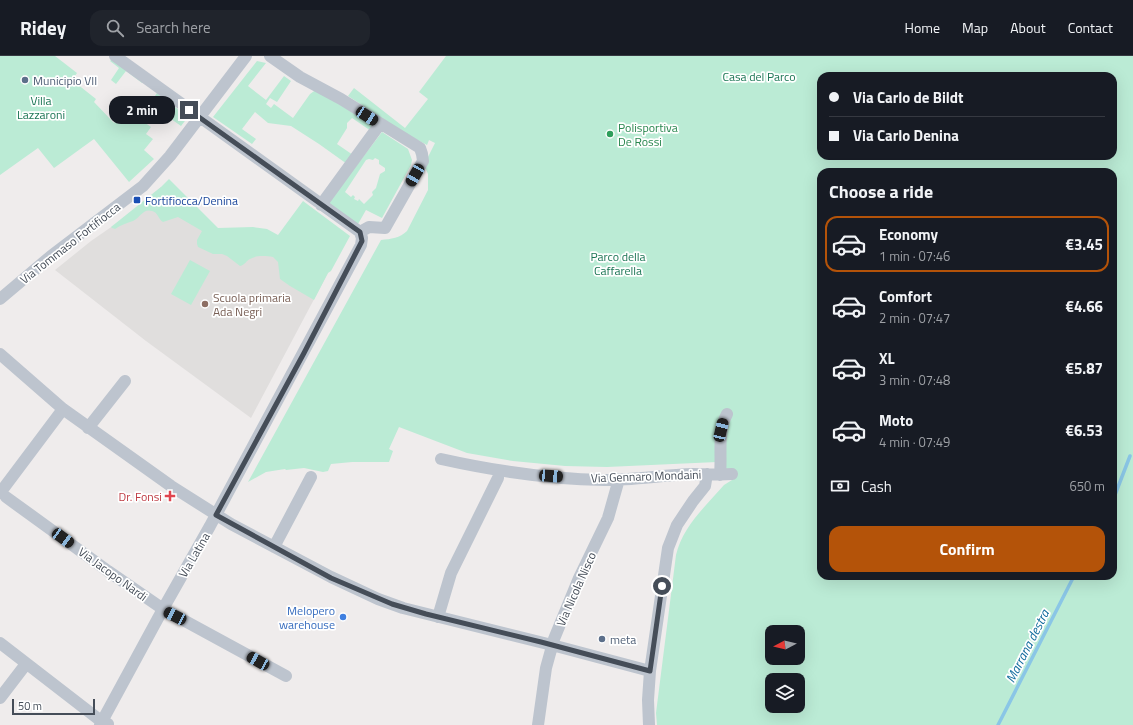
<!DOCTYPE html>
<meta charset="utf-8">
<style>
body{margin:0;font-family:"Titillium Web",sans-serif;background:#20242c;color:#f1f3f6;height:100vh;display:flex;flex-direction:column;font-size:15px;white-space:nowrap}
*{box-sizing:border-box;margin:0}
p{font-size:13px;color:#9ea1a6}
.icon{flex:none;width:22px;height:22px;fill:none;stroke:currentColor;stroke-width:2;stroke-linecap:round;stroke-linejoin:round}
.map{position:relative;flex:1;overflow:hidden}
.side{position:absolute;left:817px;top:112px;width:300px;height:412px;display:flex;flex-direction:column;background:#171b24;border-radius:12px;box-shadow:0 4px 16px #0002}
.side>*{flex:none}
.banner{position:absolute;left:817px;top:16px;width:300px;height:88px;border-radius:12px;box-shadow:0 4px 16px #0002;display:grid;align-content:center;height:88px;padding:0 12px;background:#171b24}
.needle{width:26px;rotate:263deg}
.controls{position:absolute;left:765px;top:569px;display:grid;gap:8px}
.controls a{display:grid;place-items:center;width:40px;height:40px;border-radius:8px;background:#171b24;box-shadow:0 4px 16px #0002;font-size:20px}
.scale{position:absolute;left:12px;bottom:10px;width:83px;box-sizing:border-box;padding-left:4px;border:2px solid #454d58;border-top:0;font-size:11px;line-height:14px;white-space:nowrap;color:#454d58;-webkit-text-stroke:3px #fff;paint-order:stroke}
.end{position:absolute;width:18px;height:18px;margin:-9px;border:5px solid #454d58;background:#fff;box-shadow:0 0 0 2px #fff}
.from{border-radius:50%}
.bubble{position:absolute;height:28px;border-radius:12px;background:#171b24;box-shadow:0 4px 16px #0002;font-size:13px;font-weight:700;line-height:28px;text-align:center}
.car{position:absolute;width:12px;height:24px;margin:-12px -6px;border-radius:5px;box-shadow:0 0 3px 1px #0007;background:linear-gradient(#222 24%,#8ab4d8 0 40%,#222 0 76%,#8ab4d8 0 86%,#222 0)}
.banner b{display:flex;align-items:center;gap:14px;height:38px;font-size:15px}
.banner b+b{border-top:1px solid #363941}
.banner i{width:10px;height:10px;background:#f1f3f6}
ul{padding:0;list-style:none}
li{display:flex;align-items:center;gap:12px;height:56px;margin:0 8px 6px;padding:0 4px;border:2px solid transparent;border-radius:12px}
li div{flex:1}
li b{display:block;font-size:15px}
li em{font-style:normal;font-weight:700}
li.current{border-color:#b45309}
li>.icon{width:36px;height:36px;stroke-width:1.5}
h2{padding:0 12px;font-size:18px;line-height:48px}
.pay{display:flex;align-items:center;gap:10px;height:44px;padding:0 12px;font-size:15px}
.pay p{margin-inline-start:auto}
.primary-button{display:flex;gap:8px;margin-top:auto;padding:8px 12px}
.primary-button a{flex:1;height:46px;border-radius:12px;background:#b45309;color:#fff;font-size:16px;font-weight:700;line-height:46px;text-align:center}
header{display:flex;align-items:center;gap:24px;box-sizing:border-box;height:56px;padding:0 20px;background:#171b24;border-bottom:1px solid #363941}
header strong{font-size:19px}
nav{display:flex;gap:22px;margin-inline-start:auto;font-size:14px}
.search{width:280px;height:36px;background:#20242c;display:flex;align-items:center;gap:10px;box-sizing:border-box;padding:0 14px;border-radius:12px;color:#9ea1a6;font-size:15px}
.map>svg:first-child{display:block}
</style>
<header>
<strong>Ridey</strong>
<div class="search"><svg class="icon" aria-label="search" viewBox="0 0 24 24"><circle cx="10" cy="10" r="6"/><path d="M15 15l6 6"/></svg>Search here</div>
<nav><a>Home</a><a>Map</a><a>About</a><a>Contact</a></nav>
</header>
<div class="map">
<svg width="1133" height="669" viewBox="0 0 1133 669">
<rect width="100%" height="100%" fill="#efecec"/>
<!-- education -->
<path fill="#e0dedd" d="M 161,131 L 196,168 L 328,217 L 251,362 L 146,285 L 55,214 L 91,185 L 117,167 Z"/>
<!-- green -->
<path fill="#bbebd5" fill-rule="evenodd" d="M 0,0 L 55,0 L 77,17 L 72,24 L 96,43 L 94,46 L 114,67 L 131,45 L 139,51 L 134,59 L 151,71 L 146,78 L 153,83 L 144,94 L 154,103 L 129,126 L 94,83 L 54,112 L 38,92 L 0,119 Z
M 446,0 L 1133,0 L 1133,669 L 657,669 L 656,657 L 676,499 C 683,470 705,451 724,429 L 732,424 L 732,413 L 725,413 L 717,406 L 607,411 L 565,410 L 513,405 L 467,397 L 399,371 L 389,393 L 393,395 L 389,406 L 352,406 L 331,408 L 328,415 L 323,416 L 304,412 L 286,414 L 285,413 L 266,416 L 248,426 L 381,184 C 391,183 400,182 407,175 L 428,134 L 428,118 L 424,109 L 435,87 L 429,84 L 427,89 L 408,79 L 348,40 L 354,32 L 405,72 L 428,43 L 419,36 ZM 821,20 L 1113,20 L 1113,100 L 821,100 ZM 821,116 L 1113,116 L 1113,520 L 821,520 ZM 772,576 L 798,576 L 798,602 L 772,602 ZM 772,624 L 798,624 L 798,650 L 772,650 Z
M 112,3 L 142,26 L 142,27 L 126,15 L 116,28 L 111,24 L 119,12 L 110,5 Z
M 257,5 L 266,7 L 248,30 L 266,44 L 284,20 L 291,25 L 277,46 L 270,42 L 266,48 L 271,52 L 274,48 L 293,62 L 310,38 L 317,33 L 374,71 L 371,75 L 352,62 L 347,67 L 347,72 L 337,88 L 353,99 L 347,108 L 319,88 L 291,70 L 268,67 L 255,56 L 242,73 L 256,83 L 252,88 L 213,61 Z
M 157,37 L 188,61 L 181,70 L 164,58 L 169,51 L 155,40 Z
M 382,76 L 408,93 L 412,104 L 411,109 L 382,162 L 366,154 L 358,168 L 328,147 ZM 375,102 L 379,104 L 379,108 L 385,112 L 385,115 L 380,118 L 376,132 L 372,136 L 373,139 L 364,148 L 359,143 L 358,145 L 354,143 L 355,141 L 353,139 L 351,141 L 345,136 L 366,104 L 369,103 L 373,104 Z
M 169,123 L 218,172 L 253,171 L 267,173 L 278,179 L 303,145 L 350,180 L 331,215 L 328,217 L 314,244 L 290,230 L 280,223 L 278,206 L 273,201 C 266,200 256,199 250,203 C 246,205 245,209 240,210 L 227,200 L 222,198 L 213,198 L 198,191 L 197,188 L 197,184 L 202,175 L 178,161 L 163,166 C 158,163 158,156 152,155 C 143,152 140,162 133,165 C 127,167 121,169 115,173 L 112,172 L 111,171 L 161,131 Z
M 190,204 L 210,215 L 191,249 L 171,238 Z"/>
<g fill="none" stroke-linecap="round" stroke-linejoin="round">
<!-- stream -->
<path stroke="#8ac6e6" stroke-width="3.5" d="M 1113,444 L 1130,400
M 998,669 L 1074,520"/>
<!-- street -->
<path stroke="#bdc4ce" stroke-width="12" d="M 115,0 L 360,176
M 270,0 L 300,21 L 341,43 L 420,92 L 422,98 L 423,105 L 385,172 L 369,171 L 360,176
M 321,149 L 380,68
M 0,243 L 51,200 L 143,130 L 170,100 L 246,0
M 0,298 L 63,353 L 171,430 L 231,468 L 331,521 L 378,543 L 403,552 L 552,589 L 650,615
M 88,372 L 125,325
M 441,403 C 495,415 550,423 604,424 C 634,424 663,419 693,418 C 706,418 719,419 732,418
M 720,419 C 722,399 717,376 727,358
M 0,437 L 63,353
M 6,441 L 108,515 L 163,553 L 286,620
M 274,491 L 311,421
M 438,561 L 451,517 L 498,422
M 0,587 L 101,665 L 108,668
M 0,642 L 26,608
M 100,669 L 163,553 L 210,470 L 361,189 L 362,182 L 360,176
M 538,669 L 546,612 L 554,583 L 579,522 L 608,462 L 619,423
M 649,669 L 648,644 L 650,615 L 668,492 L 677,469 L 693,445 L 705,430 L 707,418"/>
</g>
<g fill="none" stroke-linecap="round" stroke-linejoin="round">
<!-- route -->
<path stroke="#454d58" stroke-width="5" d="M 189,54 L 360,176 L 362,185 L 304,297 L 216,459 L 331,522 L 392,548 L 426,558 L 541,586 L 650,615 L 662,530"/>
</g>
<!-- markers -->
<g fill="#5c6f8a" stroke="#fff" stroke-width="1.5">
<circle cx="25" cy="24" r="4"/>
<circle cx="602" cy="583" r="4"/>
</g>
<circle fill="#2e9e5b" stroke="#fff" stroke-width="1.5" cx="610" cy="78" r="4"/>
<rect fill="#1a4fb4" stroke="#fff" stroke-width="1.5" x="133" y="140" width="8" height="8" rx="2"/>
<circle fill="#8d6e63" stroke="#fff" stroke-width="1.5" cx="205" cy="248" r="4"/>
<path fill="#e0444e" stroke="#fff" stroke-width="1.5" d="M168 434h4v4h4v4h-4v4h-4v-4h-4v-4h4z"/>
<circle fill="#3f7fe0" stroke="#fff" stroke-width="1.5" cx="343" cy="561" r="4"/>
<g text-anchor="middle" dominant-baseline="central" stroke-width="3.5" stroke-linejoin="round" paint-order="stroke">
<!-- park labels -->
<g font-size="12" fill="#1b7554" stroke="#fff">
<text x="759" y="20">Casa del Parco</text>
<text x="41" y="44">Villa<tspan x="41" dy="14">Lazzaroni</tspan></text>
<text x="618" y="200">Parco della<tspan x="618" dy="14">Caffarella</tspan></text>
</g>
<!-- service labels -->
<g font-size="12" fill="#4e5e75" stroke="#fff" text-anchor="start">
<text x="33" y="24">Municipio VII</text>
<text x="610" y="583">meta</text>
</g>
<!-- leisure labels -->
<g font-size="12" fill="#27864d" stroke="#fff" text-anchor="start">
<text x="618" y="71">Polisportiva<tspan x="618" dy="14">De Rossi</tspan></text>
</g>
<!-- transit labels -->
<g font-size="12" fill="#164399" stroke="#fff" text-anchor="start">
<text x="145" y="144">Fortifiocca/Denina</text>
</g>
<!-- street labels -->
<g font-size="12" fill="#454d58" stroke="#fff">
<text transform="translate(70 187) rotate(-38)">Via Tommaso Fortifiocca</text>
<text transform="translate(646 420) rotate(-2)">Via Gennaro Mondaini</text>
<text transform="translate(194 499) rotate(-60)">Via Latina</text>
<text transform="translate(113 518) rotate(36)">Via Jacopo Nardi</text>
<text transform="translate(576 533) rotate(-66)">Via Nicola Nisco</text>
</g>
<!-- education labels -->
<g font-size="12" fill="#785e54" stroke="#fff" text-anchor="start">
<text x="213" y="241">Scuola primaria<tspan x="213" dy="14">Ada Negri</tspan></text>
</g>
<!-- health labels -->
<g font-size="12" fill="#be3a42" stroke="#fff" text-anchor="end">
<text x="162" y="440">Dr. Fonsi</text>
</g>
<!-- shop labels -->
<g font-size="12" fill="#366cbe" stroke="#fff" text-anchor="end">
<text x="335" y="554">Melopero<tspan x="335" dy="14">warehouse</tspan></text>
</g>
<!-- water labels -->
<g font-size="13" font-style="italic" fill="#136d9e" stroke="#fff">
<text transform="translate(1027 590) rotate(-63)">Marrana destra</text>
</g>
</g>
</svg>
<div class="controls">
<a><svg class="needle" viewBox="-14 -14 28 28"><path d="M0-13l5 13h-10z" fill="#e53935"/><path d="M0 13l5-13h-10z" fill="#9ea1a6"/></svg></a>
<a><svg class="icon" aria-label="layers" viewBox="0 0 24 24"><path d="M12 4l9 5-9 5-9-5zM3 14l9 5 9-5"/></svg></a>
</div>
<div class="scale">50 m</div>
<i class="end from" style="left:662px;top:530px"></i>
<i class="end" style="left:189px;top:54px"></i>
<div class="bubble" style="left:109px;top:40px;width:66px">2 min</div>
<i class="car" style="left:367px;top:60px;rotate:123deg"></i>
<i class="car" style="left:415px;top:119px;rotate:210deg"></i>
<i class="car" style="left:721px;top:374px;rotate:13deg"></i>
<i class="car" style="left:551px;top:420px;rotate:94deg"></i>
<i class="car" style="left:63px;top:482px;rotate:126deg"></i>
<i class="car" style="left:175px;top:560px;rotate:297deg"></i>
<i class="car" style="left:258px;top:605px;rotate:299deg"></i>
<div class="banner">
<b><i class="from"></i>Via Carlo de Bildt</b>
<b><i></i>Via Carlo Denina</b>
</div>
<section class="side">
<h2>Choose a ride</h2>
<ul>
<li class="current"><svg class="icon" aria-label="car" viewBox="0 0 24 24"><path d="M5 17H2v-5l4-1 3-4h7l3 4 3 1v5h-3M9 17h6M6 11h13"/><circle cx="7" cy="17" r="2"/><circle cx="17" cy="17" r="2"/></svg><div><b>Economy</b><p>1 min · 07:46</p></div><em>€3.45</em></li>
<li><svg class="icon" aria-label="car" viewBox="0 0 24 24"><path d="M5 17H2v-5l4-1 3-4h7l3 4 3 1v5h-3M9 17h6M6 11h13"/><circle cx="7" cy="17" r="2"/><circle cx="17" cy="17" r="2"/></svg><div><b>Comfort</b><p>2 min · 07:47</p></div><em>€4.66</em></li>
<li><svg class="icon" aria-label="car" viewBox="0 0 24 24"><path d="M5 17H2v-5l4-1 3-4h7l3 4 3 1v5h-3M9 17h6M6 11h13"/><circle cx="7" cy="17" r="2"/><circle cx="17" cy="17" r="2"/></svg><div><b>XL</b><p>3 min · 07:48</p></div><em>€5.87</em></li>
<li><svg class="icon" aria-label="car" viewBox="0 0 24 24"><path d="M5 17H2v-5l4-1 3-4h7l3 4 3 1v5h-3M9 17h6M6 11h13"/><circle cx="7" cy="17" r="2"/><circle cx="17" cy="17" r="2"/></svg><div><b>Moto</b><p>4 min · 07:49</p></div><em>€6.53</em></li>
</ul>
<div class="pay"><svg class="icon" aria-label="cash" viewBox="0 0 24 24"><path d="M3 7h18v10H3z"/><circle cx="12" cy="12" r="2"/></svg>Cash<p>650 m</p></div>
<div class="primary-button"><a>Confirm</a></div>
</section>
</div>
